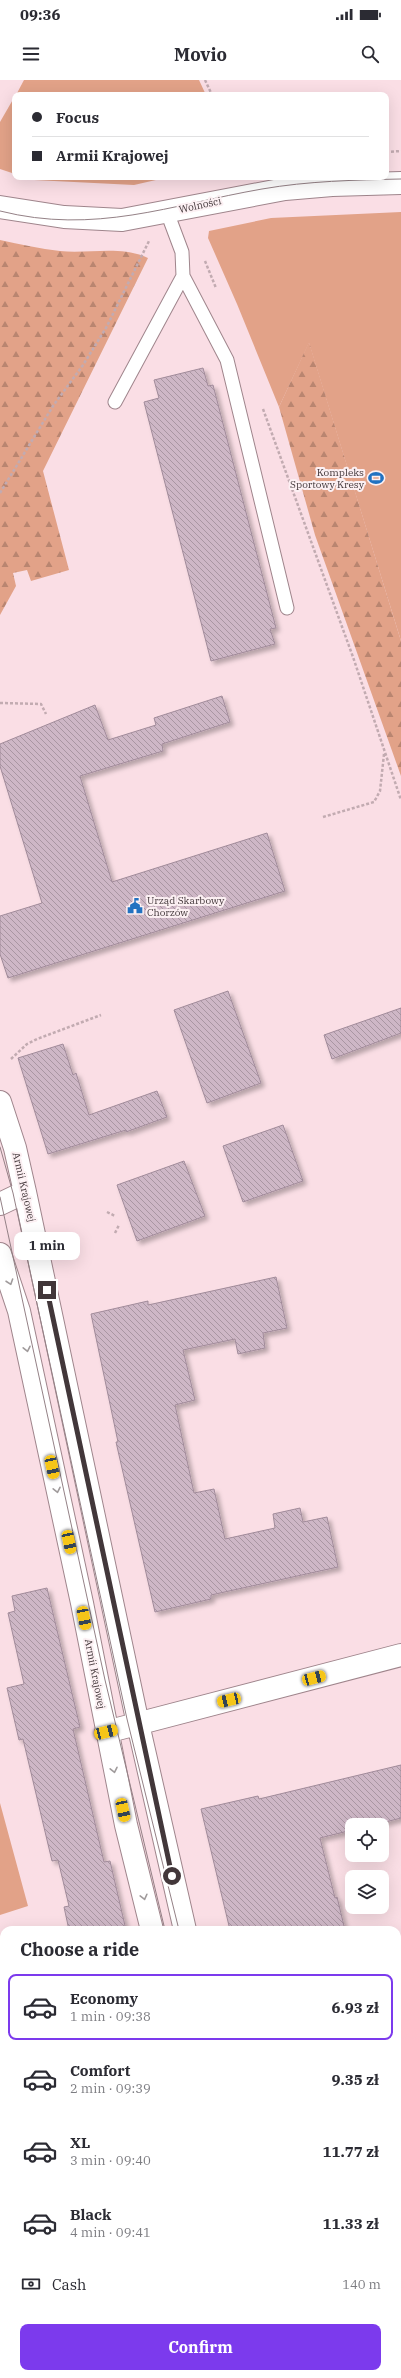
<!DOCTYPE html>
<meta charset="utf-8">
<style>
body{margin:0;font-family:"IBM Plex Serif",serif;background:#f7f7f7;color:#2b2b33;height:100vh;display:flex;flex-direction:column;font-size:15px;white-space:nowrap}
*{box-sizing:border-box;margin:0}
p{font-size:13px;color:#7c7c81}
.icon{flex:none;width:22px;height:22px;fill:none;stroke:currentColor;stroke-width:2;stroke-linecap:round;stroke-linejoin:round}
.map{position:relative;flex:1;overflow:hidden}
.drawer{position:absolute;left:0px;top:1846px;width:401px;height:452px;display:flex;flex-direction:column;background:#fff;border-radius:12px 12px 0 0;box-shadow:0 4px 16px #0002}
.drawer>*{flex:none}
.guide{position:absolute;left:12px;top:12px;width:377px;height:88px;border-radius:8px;box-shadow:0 4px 16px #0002;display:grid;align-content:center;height:88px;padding:0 20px;background:#fff}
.controls{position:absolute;left:345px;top:1738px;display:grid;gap:8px}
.controls a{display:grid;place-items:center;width:44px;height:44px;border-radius:8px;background:#fff;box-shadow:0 4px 16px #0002;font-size:20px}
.end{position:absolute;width:18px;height:18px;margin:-9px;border:5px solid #42373a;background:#fff;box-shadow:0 0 0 2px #fff}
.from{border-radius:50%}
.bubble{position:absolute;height:28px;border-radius:8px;background:#fff;box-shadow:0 4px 16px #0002;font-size:13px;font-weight:700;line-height:28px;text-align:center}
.car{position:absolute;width:12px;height:24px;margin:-12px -6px;border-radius:5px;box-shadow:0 0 3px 1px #0007;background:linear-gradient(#f5c518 24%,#345 0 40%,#f5c518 0 76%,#345 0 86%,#f5c518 0)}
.guide b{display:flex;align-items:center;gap:14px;height:38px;font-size:15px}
.guide b+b{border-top:1px solid #e1e1e2}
.guide i{width:10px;height:10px;background:#2b2b33}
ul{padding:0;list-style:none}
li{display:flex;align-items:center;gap:12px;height:66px;margin:0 8px 6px;padding:0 12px;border:2px solid transparent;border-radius:8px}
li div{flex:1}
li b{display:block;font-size:15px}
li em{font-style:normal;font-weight:700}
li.on{border-color:#7c3aed}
li>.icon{width:36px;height:36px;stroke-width:1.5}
h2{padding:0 20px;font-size:18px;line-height:48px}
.pay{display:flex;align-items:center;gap:10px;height:44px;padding:0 20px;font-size:15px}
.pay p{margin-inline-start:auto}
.cta{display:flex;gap:8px;margin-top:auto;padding:8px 20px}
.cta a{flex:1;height:46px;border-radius:8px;background:#7c3aed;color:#fff;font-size:16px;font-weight:700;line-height:46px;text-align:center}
.status{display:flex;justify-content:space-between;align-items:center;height:28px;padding:0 20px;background:#fff;direction:ltr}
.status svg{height:11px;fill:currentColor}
header{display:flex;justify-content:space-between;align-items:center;height:52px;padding:0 20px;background:#fff;font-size:18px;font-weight:700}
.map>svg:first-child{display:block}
</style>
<div class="status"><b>09:36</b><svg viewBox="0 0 49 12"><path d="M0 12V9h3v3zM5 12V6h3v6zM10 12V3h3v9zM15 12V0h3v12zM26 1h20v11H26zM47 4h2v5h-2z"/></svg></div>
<header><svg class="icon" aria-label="menu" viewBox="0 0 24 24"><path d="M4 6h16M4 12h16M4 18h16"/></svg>Movio<svg class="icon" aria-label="search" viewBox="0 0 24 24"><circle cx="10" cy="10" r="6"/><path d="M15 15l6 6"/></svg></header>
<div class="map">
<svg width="401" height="2298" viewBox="0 0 401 2298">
<defs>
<pattern id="forest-firs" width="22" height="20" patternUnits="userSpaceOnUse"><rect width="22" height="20" fill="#e2a288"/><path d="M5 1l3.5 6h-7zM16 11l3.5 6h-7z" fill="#b98570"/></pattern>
<pattern id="building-back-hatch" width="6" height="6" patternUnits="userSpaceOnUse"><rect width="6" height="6" fill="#ceb7c6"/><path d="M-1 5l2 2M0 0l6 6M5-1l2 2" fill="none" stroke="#a996a2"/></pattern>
<filter id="shadow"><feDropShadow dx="3.5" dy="3.5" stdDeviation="2" flood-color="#0004"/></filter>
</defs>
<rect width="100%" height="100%" fill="#fadee5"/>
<!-- green -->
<path fill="#e2a288" d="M 24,0 L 199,0 L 206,15 L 16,15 Z
M 15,16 L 15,94 L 0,89 L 0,42 Z
M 24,97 L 169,97 L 134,105 L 34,100 Z
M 401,132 L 401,561 L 309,263 L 279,327 L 237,224 L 208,158 L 209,151 L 271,138 Z
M 0,1723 L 28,1826 L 0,1835 Z
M 0,2053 L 4,2068 L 4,2294 L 60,2294 L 61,2298 L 0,2298 Z"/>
<!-- forest -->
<path fill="url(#forest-firs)" d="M 0,160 C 20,164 40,169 60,171 C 89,174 121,165 148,178 L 43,391 L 69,490 L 31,501 L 27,490 L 13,493 L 16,506 L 0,535 Z
M 309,262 L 401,561 L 401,696 L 315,455 L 279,327 Z"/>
<!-- building -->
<path fill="url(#building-back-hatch)" stroke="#a18b9a" filter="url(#shadow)" d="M 203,288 L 208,306 L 213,305 L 276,548 L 270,549 L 275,564 L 211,581 L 144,322 L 159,318 L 154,300 Z
M 222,616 L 230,642 L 162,664 L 163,671 L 80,696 L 112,802 L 267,753 L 285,811 L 8,898 L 0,874 L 0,836 L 42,823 L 0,686 L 0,664 L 95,625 L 108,660 L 156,645 L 154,638 Z
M 228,911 L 261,1003 L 207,1023 L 174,930 Z
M 401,928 L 401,953 L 332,979 L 324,955 Z
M 63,964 L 73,995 L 76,993 L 89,1035 L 157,1011 L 167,1037 L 126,1052 L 126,1050 L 48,1074 L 18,978 Z
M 283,1045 L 303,1101 L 243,1122 L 223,1066 Z
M 184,1081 L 205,1136 L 137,1161 L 117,1105 Z
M 276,1197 L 287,1248 L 263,1253 L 265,1268 L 238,1274 L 235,1259 L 183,1270 L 195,1320 L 175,1325 L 194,1413 L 214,1409 L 225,1459 L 275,1448 L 273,1434 L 300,1428 L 303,1442 L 327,1437 L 338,1487 L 211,1515 L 211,1519 L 155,1532 L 116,1362 L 118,1362 L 91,1234 L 148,1221 L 148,1225 Z
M 47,1508 L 80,1647 L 73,1649 L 104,1782 L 110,1781 L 126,1850 L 69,1850 L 64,1827 L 69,1826 L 58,1780 L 52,1781 L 23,1659 L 19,1660 L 7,1608 L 24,1604 L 8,1533 L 15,1531 L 12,1516 Z
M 401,1685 L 401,1738 L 374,1745 L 352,1745 L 352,1750 L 320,1758 L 335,1818 L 337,1817 L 345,1850 L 230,1850 L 201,1729 L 258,1716 L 259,1719 Z"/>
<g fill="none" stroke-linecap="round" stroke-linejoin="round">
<defs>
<path id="lane" d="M 183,196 L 227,280 L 287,528
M 115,322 L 183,196 L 182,172 L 167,132"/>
<path id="street" d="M 0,127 L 64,137 L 122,140 L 285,109 L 332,105 L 401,103"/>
<path id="secondary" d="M 0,1022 L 15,1068 L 25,1112 L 138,1644 L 185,1850
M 0,1124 L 25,1112
M 0,1174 L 19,1231 L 82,1523 L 126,1745 L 152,1850
M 106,1652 L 401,1575
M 259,2294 L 260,2298
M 298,2294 L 299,2298"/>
</defs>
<!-- lane casing -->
<use href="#lane" stroke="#9f858c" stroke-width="15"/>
<!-- street casing -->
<use href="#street" stroke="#9f858c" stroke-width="24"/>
<!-- secondary casing -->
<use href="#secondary" stroke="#9f858c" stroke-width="24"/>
<!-- path -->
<path stroke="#c2abb1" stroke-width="2.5" stroke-dasharray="3 2" stroke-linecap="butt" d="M 205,0 L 212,15
M 386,72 L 401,71
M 205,181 L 216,208
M 263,329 L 353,577 L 401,720
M 0,413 L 53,326 L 83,285 L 106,248 L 149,161
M 0,623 L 41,624 L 46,634
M 323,737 L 374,722 L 380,711 L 384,674
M 11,979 L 27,964 L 37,959 L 101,935
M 107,1132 L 115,1136
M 115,1153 L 119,1145"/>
<!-- lane -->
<use href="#lane" stroke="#fff" stroke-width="13"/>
<!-- street -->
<use href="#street" stroke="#fff" stroke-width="22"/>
<!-- secondary -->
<use href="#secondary" stroke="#fff" stroke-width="22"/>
<!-- tram -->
<path stroke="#948186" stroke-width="1" d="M 0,131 C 95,155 170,125 262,109 C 308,101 355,100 401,99
M 0,1067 L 13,1113 L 127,1639 L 179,1850
M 0,1117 L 105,1600 L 165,1850
M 273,2294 L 274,2298
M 286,2294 L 287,2298"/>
<!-- rail -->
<path stroke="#948186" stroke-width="3" stroke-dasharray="2 4" stroke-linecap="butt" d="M 0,1903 L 4,1916
M 0,2000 L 4,2014
M 75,2294 L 76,2298
M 112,2294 L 113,2298"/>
</g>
<!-- one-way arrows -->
<defs><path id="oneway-chevron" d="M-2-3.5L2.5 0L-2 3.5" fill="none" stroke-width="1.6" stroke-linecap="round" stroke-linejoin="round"/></defs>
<g stroke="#a09b9c">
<use href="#oneway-chevron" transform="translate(10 1202) rotate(71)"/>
<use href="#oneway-chevron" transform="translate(27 1269) rotate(78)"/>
<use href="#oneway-chevron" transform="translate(57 1410) rotate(78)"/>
<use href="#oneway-chevron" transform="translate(114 1690) rotate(78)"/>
<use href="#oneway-chevron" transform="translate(144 1817) rotate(76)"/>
</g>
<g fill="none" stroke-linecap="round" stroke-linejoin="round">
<!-- route -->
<path stroke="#42373a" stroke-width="5" d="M 47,1210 L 172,1796"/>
</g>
<!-- icons -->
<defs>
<symbol id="stadium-bare" viewBox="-9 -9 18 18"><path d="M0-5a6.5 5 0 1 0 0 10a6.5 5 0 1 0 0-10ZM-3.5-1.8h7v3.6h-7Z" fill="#2272c1" stroke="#fcf0f3" stroke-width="2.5" paint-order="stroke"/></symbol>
<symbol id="civic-bare" viewBox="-9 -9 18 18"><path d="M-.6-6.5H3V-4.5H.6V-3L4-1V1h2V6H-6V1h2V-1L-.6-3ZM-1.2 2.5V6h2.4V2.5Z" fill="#2272c1" stroke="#fcf0f3" stroke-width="2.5" paint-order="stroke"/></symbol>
</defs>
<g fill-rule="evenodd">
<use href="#stadium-bare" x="365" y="387" width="22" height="22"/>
<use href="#civic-bare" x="124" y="815" width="22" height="22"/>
</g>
<g text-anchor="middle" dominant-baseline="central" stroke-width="4" stroke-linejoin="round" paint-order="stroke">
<!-- street labels -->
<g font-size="10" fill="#42373a" stroke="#fcf0f3">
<text transform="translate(200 125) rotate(-12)">Wolności</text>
<text transform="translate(24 1107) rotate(77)">Armii Krajowej</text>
<text transform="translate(95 1594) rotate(79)">Armii Krajowej</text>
</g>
<!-- poi labels -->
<g font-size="10" fill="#42373a" stroke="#fcf0f3" text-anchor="end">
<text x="364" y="392">Kompleks<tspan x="364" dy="12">Sportowy Kresy</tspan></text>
<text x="147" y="820" text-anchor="start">Urząd Skarbowy<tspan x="147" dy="12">Chorzów</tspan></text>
</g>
</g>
</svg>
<div class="controls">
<a><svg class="icon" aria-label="locate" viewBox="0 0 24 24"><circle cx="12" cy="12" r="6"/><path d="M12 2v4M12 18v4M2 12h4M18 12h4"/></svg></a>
<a><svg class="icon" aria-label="layers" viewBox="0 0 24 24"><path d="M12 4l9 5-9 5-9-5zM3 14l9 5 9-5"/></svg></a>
</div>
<i class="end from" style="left:172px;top:1796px"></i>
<i class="end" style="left:47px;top:1210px"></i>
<div class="bubble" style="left:14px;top:1152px;width:66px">1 min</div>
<i class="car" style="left:52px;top:1387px;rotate:168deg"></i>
<i class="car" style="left:69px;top:1462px;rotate:168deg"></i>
<i class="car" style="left:84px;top:1538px;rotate:169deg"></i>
<i class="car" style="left:314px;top:1598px;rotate:75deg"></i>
<i class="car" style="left:229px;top:1620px;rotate:257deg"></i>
<i class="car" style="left:106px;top:1652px;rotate:76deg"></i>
<i class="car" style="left:123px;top:1730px;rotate:168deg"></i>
<div class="guide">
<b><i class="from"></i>Focus</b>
<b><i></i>Armii Krajowej</b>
</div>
<section class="drawer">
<h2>Choose a ride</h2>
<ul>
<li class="on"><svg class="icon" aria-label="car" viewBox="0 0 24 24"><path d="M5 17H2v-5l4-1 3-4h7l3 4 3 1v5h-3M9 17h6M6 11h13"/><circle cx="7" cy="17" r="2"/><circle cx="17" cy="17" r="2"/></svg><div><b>Economy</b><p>1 min · 09:38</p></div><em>6.93 zł</em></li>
<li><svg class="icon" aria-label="car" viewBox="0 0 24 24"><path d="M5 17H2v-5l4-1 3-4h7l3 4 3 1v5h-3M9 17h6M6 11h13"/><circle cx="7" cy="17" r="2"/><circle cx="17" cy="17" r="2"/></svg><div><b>Comfort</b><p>2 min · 09:39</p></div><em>9.35 zł</em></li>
<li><svg class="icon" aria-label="car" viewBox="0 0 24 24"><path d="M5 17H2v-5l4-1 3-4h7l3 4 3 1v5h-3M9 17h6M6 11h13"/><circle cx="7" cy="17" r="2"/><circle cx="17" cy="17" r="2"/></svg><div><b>XL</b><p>3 min · 09:40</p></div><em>11.77 zł</em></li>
<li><svg class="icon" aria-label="car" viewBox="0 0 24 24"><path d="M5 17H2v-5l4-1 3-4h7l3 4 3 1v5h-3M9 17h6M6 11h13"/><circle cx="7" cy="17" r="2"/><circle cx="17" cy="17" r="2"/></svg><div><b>Black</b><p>4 min · 09:41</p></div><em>11.33 zł</em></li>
</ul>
<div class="pay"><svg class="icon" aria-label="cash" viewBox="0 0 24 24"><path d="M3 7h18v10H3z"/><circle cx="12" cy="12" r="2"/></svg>Cash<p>140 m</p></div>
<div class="cta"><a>Confirm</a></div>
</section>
</div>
